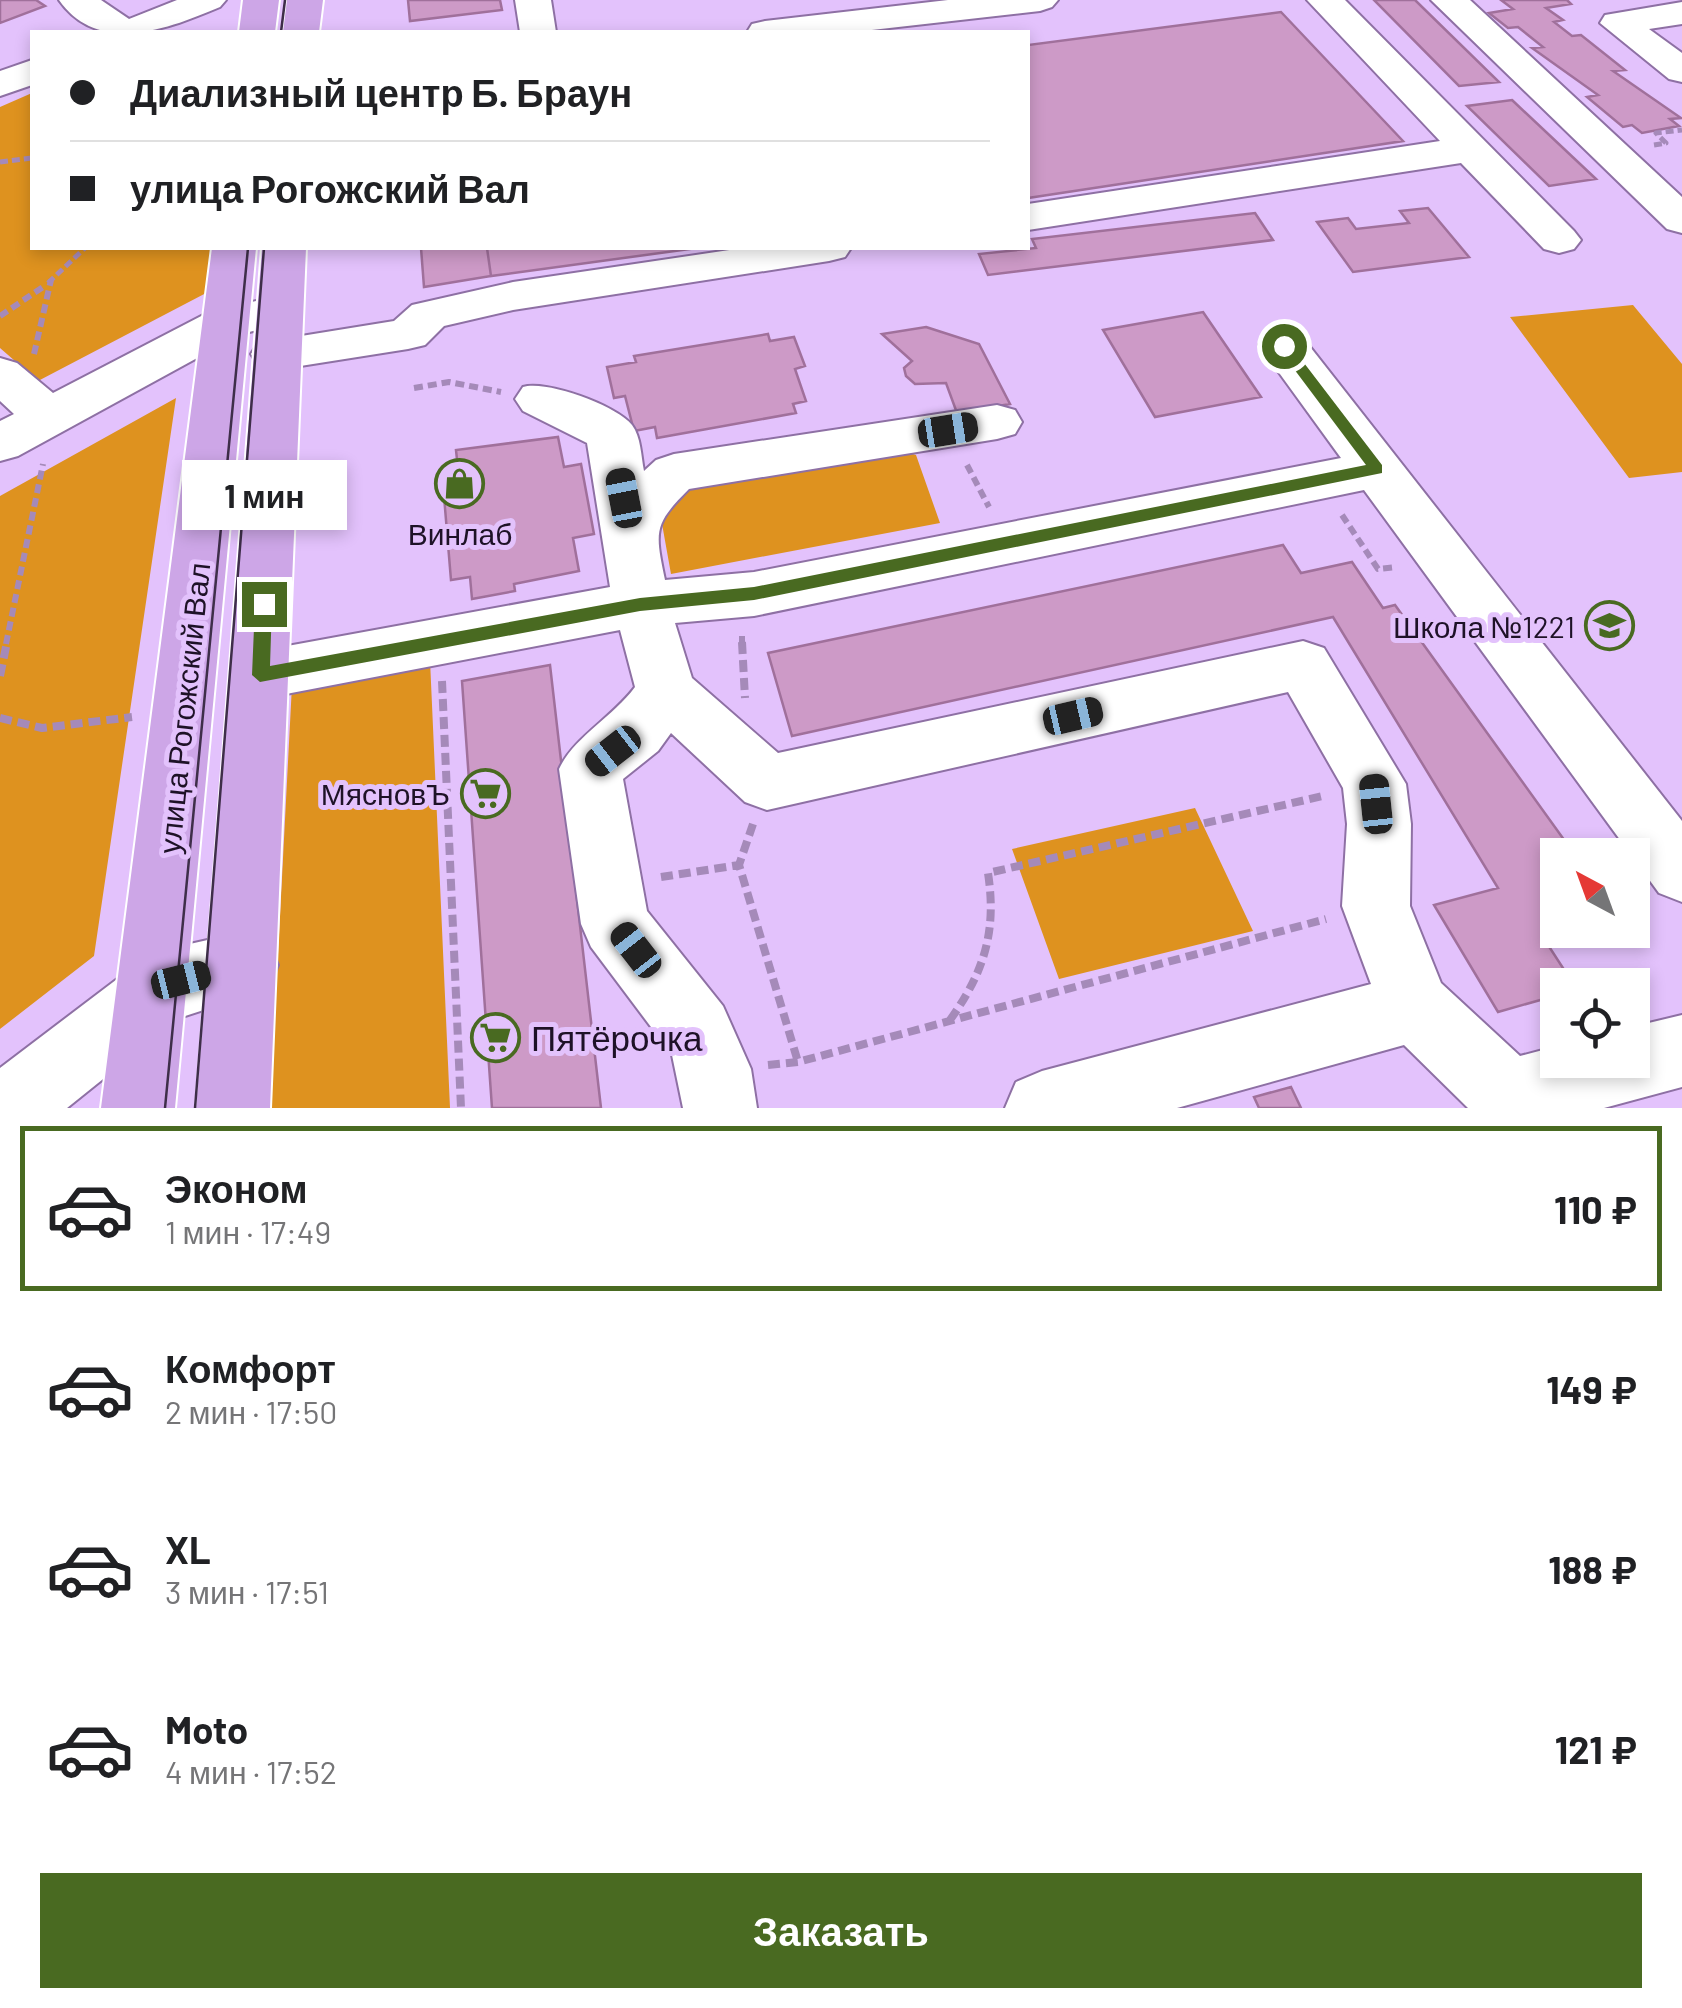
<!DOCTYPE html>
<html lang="ru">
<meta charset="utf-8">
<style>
body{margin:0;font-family:Barlow,sans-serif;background:#f6f6f6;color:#202124;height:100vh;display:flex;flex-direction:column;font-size:38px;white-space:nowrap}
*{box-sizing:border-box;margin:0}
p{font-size:32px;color:#757577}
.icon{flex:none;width:55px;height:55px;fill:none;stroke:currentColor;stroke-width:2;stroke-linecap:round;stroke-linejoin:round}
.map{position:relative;height:1108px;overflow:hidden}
.sheet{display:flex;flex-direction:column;background:#fff;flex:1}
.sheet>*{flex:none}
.banner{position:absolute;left:30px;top:30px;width:1000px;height:220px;border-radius:0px;box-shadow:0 5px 15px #0003;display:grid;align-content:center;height:220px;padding:0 40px;background:#fff}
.needle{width:65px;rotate:319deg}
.controls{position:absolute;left:1540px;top:838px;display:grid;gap:20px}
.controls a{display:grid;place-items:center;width:110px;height:110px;border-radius:0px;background:#fff;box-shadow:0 5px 15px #0003;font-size:50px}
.end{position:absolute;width:45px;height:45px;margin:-22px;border:12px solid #496a21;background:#fff;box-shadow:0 0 0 5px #fff}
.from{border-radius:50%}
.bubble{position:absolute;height:70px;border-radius:0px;background:#fff;box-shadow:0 5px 15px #0003;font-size:32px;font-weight:700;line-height:70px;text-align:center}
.car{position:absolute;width:30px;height:60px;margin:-30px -15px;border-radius:12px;box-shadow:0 0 8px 2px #0007;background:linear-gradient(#222 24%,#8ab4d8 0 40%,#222 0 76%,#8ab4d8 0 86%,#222 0)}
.banner b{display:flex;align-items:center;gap:35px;height:95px;font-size:38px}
.banner b+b{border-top:2px solid #e0e0e0}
.banner i{width:25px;height:25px;background:#202124}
ul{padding:18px 0 0;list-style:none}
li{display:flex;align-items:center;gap:30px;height:165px;margin:0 20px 15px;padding:0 20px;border:5px solid transparent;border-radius:0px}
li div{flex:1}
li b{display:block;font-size:38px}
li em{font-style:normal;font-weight:700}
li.active{border-color:#496a21}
li>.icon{width:90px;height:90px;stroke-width:1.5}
.primary-button{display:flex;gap:20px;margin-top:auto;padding:20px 40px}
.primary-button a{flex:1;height:115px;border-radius:0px;background:#496a21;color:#fff;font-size:40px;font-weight:700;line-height:115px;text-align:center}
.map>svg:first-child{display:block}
</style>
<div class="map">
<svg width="1682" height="1108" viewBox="0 0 1682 1108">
<rect width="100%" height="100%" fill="#e3c2fc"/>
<!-- green -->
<path fill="#de921f" d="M 32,93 L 32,248 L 212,248 L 208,292 L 38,381 L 0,348 L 0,107 Z
M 1633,305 L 1682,364 L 1682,472 L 1629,478 L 1510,317 Z
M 176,398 L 94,956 L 0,1029 L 0,496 Z
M 895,448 L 916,455 L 940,523 L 671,574 L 659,507 L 680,480 Z
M 430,660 L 450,1108 L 270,1108 L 292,685 Z
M 1195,808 L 1253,931 L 1059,979 L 1012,849 Z"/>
<!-- building -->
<path fill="#cd9ac7" stroke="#a0709b" stroke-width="2.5" d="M 0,0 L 36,0 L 45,6 L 0,23 Z
M 408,0 L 500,0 L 502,10 L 410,21 Z
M 1374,0 L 1415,0 L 1499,82 L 1459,86 Z
M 1501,0 L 1567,0 L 1571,4 L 1546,8 L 1563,20 L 1554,22 L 1572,36 L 1581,35 L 1625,70 L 1613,71 L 1681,118 L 1670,119 L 1679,126 L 1642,133 L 1632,125 L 1623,127 L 1587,97 L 1598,95 L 1532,48 L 1543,47 L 1518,27 L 1508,28 L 1489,13 L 1513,9 Z
M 1281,12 L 1403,141 L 1028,198 L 1028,45 Z
M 1512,100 L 1596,179 L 1549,186 L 1467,106 Z
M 1428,208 L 1469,257 L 1353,272 L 1317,222 L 1348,218 L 1356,229 L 1409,223 L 1400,211 Z
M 1255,213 L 1273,240 L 988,275 L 979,254 L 1036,248 L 1032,239 Z
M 421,248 L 487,248 L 491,276 L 424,287 Z
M 487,248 L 697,248 L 491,276 Z
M 1203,312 L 1261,397 L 1155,417 L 1103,330 Z
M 926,327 L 979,344 L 1010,404 L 957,413 L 946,383 L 915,384 L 906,376 L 904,368 L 912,361 L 882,334 Z
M 768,334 L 770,341 L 794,337 L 805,366 L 795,369 L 806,401 L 793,404 L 796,413 L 657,438 L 655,427 L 634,431 L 625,396 L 614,398 L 607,367 L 636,362 L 634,356 Z
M 558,437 L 564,467 L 581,464 L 594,534 L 573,538 L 579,571 L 514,584 L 515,591 L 472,599 L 470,577 L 451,580 L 442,472 L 458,469 L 456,450 Z
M 1283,545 L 1301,573 L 1352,562 L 1383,608 L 1395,605 L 1575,855 L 1558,855 L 1558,930 L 1603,931 L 1548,945 L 1574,985 L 1558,985 L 1558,995 L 1498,1012 L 1434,905 L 1498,888 L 1333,617 L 792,736 L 768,653 Z
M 550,665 L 601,1108 L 492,1108 L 462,681 Z
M 1291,1087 L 1301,1108 L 1259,1108 L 1254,1097 Z"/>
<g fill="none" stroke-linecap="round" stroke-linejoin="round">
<defs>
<path id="minor" d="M 59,0 L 101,0 L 129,19 L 177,0 L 226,0 L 220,7 C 170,28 99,57 59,0 Z
M 515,0 L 551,0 L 556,32 L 520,32 Z
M 948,0 L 1058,0 L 1052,7 L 1040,11 L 854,32 L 747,32 L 752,24 L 765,21 Z
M 1307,0 L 1345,0 L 1574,231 L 1581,240 L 1574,249 L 1559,253 L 1544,249 L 1461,163 L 1028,230 L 1028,204 L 1440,141 Z
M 1431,0 L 1470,0 L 1682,197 L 1682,233 L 1667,229 Z
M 1682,2 L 1682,24 L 1649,29 L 1682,53 L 1682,82 L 1669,79 L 1600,23 L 1605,15 Z
M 32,60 L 32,85 L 0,96 L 0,71 Z
M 743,248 L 851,248 L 845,257 L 829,261 L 513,310 L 444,326 L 425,345 L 408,349 L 275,370 L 258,365 L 251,354 L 258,343 L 394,321 L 412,305 L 513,282 Z
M 278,296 L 294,301 L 301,311 L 294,321 L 241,334 L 18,456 L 0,461 L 0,421 L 14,414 L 0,401 L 0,358 L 17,363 L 53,393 L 209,312 Z
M 1283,329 L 1300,334 L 1682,821 L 1682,902 L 1659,893 L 1364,490 L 754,616 L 675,623 L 692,678 L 778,753 L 1303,641 L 1324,648 L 1406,784 L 1411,824 L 1410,906 L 1441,983 L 1520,1056 L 1558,1046 L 1558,1060 L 1632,1060 L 1632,1027 L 1682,1015 L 1682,1087 L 1604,1108 L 1468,1108 L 1404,1045 L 1177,1108 L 1005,1108 L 1016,1082 L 1042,1071 L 1371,984 L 1342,906 L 1347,824 L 1343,788 L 1288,692 L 767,810 L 745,802 L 671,733 L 658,751 L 623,779 L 647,911 L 723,1006 L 751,1069 L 757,1108 L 683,1108 L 672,1055 L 591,947 L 581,924 L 559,769 C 574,737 612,718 635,687 L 620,630 L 260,699 L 239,692 L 230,675 L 239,658 L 260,651 L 610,587 L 587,443 L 523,411 L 515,399 L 523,387 C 546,380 616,405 632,425 C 641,437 641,456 644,471 L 656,460 L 674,454 L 997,405 L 1015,410 L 1022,422 L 1015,434 L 997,439 L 689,489 C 653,525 655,531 665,580 L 754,572 L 1341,458 L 1259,345 L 1266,334 Z
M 243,932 L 268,941 L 278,965 L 268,989 L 179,1018 L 67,1108 L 0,1108 L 0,1068 L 129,970 L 181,946 Z"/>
<path id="major" d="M 243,0 L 279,0 L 275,32 L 239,32 Z
M 287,0 L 323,0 L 319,32 L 283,32 Z
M 212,248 L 256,248 L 175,1108 L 101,1108 Z
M 262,248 L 306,248 L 270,1108 L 196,1108 Z"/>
</defs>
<!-- minor casing -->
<use href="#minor" stroke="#8e70a4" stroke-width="4"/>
<!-- major casing -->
<use href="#major" stroke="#fff" stroke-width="4"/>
<!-- path-far2 -->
<path stroke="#a58ab9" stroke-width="5" stroke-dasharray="8 4" stroke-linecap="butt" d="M 1654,145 L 1666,143 L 1656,133 L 1682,130
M 0,162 L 32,158
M 48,283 L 85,248"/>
<!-- path-far1 -->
<path stroke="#a58ab9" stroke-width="6" stroke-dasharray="9 5" stroke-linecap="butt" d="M 0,316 L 46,285
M 34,354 L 51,280
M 414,388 L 449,382 L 501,392
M 967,465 L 989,507
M 1342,515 L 1378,569 L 1396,567
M 742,636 L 742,644
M 6,644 L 43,464"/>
<!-- path -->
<path stroke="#a58ab9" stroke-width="8" stroke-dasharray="12 6" stroke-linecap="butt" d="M 742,642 L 745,698
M 0,676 L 7,642
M 442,681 L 461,1108
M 0,718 L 42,728 L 132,717
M 753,824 L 739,865 L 798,1062
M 661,877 L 739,865
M 950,1020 C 984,972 997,932 988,873 L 1323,796
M 768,1065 L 798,1062 L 1326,919"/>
<!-- minor -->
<use href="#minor" fill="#fff" fill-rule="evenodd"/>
<!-- major -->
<use href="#major" fill="#cda6e7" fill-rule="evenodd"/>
<!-- tram -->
<path stroke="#3e2e49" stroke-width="2.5" d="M 281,32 L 285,0
M 165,1108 L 248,248
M 195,1108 L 264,248"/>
</g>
<!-- route -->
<path fill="#496a21" d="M 1279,342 L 1288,342 L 1382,465 L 1382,473 L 754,600 L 640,611 L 260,682 L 252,675 L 255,604 L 264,597 L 272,604 L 270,666 L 640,598 L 754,587 L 1366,465 L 1279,349 Z"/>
<!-- icons -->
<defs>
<symbol id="shop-ring" viewBox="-11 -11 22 22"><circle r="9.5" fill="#e3c2fc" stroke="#496a21" stroke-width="1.5"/><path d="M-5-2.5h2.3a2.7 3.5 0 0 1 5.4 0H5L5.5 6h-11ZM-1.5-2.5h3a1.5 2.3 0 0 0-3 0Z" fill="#496a21"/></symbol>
<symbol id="school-ring" viewBox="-11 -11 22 22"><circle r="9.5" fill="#e3c2fc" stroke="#496a21" stroke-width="1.5"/><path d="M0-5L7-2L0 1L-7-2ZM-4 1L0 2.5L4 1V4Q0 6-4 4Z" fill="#496a21"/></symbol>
<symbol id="supermarket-ring" viewBox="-11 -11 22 22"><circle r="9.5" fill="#e3c2fc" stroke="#496a21" stroke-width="1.5"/><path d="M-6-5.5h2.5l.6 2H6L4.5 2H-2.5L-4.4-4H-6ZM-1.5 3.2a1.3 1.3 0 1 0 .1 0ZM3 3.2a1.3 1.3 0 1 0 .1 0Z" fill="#496a21"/></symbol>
</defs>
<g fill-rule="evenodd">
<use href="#shop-ring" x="432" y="456" width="55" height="55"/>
<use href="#school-ring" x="1582" y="598" width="55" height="55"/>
<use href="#supermarket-ring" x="458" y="766" width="55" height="55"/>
<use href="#supermarket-ring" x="468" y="1010" width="55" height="55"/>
</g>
<g text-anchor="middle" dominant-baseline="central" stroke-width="10" stroke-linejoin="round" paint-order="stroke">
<!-- poi labels -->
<g font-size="30" fill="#1e1227" stroke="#e3c2fc" text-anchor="end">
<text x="460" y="533" text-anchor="middle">Винлаб</text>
<text x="1575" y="626">Школа №1221</text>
<text x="450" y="793">МясновЪ</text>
</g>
<!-- street labels -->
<g font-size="30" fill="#1e1227" stroke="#e3c2fc">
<text transform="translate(183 708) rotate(-84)">улица Рогожский Вал</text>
</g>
<!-- near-poi labels -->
<g font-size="35" fill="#1e1227" stroke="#e3c2fc" text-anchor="start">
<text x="531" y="1037">Пятёрочка</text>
</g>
</g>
</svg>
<div class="controls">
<a><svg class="needle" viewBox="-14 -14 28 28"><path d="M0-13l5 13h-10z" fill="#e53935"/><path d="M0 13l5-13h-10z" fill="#757577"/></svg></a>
<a><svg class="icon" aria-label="locate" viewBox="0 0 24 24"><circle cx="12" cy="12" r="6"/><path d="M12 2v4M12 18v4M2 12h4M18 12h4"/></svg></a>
</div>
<i class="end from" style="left:1284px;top:346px"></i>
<i class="end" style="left:264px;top:604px"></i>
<div class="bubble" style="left:182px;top:460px;width:165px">1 мин</div>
<i class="car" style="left:948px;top:430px;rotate:81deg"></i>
<i class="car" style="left:624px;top:498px;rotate:349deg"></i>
<i class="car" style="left:1073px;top:716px;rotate:77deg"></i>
<i class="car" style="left:613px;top:751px;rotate:232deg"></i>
<i class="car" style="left:1376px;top:804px;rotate:354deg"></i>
<i class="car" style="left:636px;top:950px;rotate:322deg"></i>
<i class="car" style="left:181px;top:980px;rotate:76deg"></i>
<div class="banner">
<b><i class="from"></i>Диализный центр Б. Браун</b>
<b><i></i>улица Рогожский Вал</b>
</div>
</div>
<section class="sheet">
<ul>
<li class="active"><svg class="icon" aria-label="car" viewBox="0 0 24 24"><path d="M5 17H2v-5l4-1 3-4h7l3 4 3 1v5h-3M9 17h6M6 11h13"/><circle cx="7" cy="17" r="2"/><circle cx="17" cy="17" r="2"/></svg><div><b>Эконом</b><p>1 мин · 17:49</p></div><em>110 ₽</em></li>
<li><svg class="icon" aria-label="car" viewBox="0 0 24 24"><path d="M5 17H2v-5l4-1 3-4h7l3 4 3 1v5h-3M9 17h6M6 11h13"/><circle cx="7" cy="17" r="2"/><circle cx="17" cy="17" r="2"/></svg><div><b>Комфорт</b><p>2 мин · 17:50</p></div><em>149 ₽</em></li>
<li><svg class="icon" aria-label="car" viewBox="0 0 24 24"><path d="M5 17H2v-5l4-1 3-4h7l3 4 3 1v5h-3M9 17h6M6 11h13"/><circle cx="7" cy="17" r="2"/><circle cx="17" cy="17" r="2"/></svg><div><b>XL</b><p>3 мин · 17:51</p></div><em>188 ₽</em></li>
<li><svg class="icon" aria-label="car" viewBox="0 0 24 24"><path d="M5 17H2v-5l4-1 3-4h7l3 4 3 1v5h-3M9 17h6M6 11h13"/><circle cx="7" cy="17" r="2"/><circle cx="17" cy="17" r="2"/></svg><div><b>Moto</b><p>4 мин · 17:52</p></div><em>121 ₽</em></li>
</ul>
<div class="primary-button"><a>Заказать</a></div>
</section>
